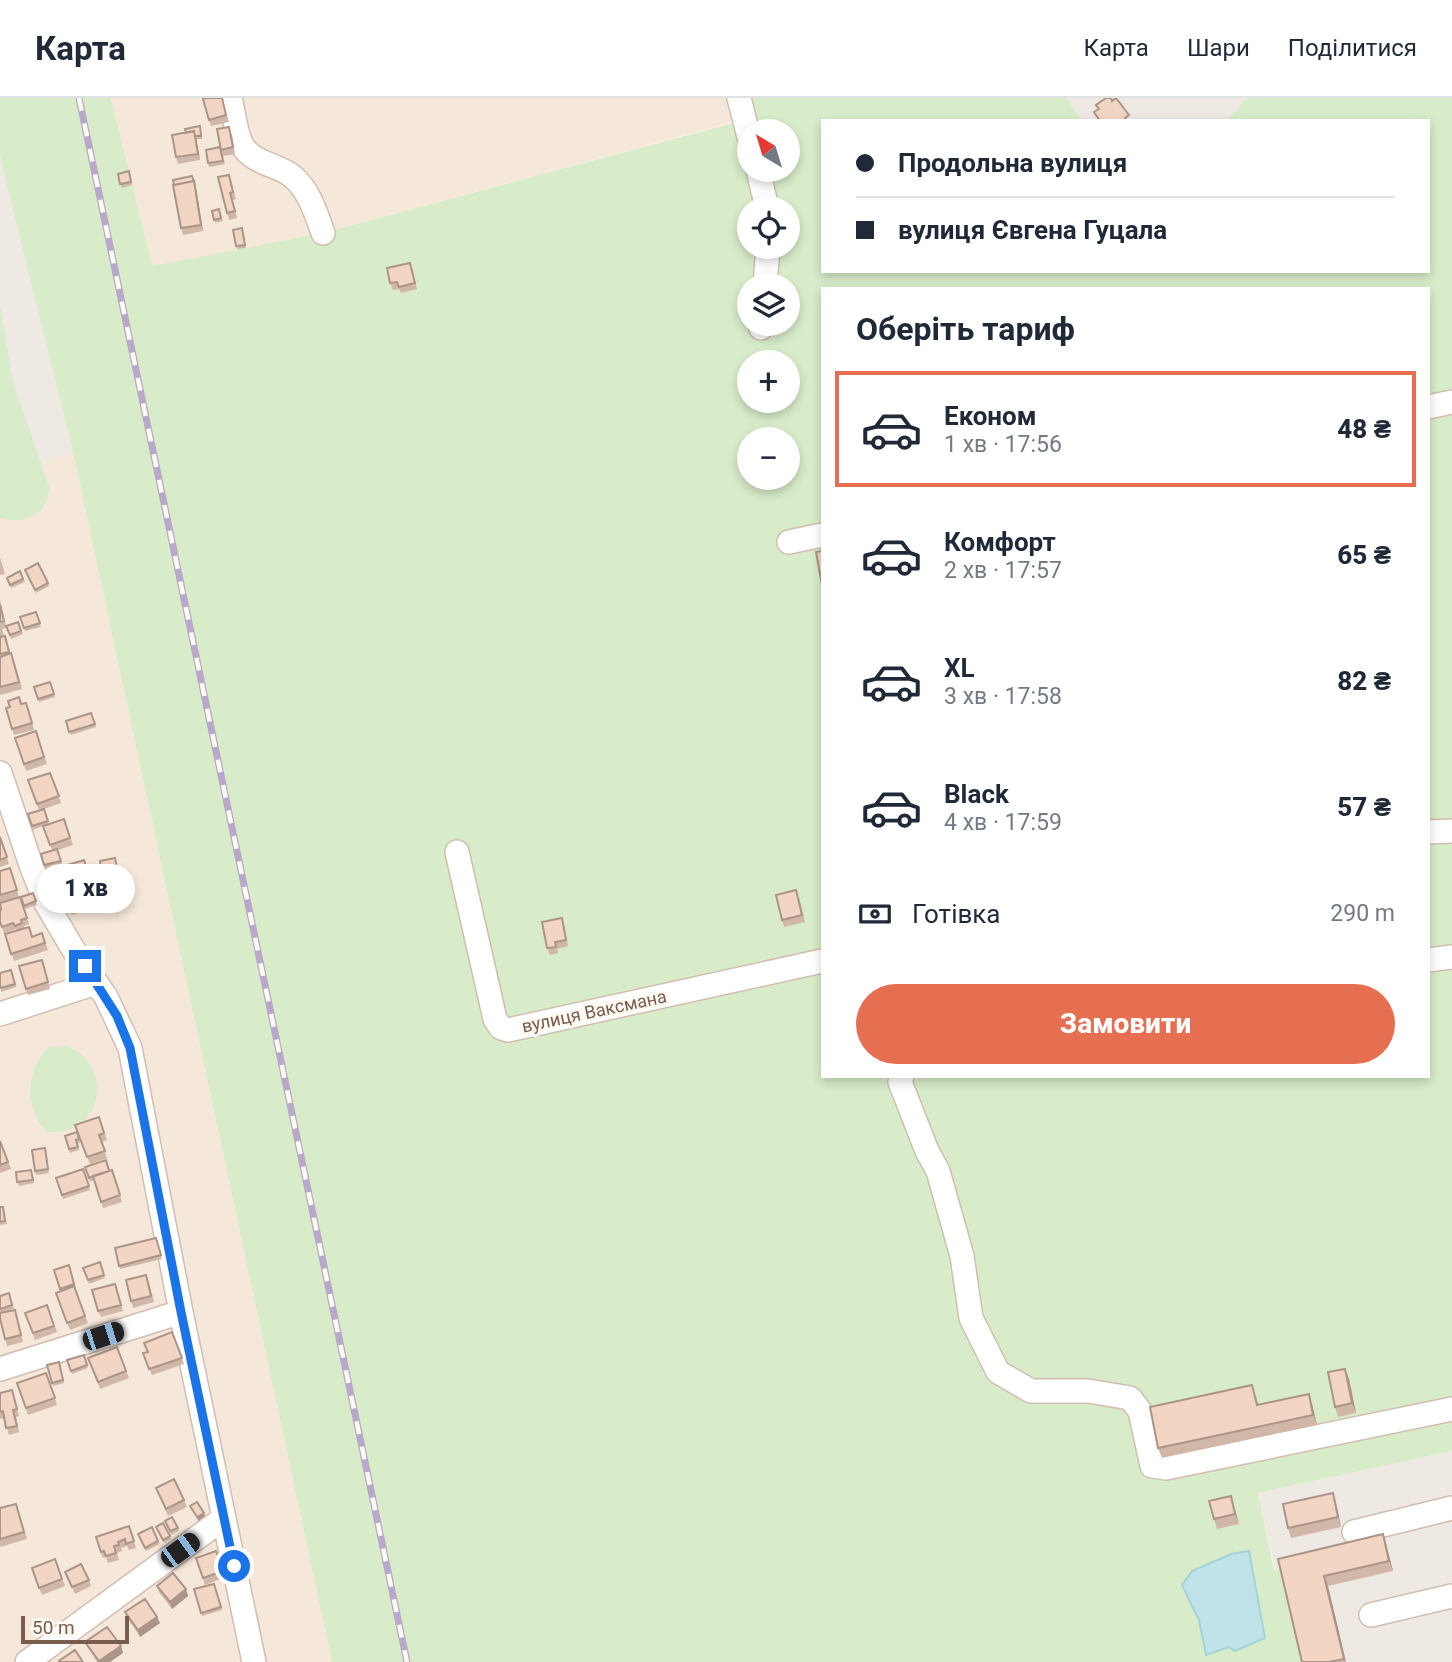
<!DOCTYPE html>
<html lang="uk">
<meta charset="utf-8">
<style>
body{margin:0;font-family:Roboto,sans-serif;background:#f6f6f7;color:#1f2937;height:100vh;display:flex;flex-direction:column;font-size:26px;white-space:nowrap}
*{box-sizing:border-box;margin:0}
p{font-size:23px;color:#747a83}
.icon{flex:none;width:38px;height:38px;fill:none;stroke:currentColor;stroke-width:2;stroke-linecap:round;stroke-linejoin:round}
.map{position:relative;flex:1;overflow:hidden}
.details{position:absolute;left:821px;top:189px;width:609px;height:791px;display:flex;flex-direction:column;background:#fff;border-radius:0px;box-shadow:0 4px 10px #0003}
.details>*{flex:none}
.top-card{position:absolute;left:821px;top:21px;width:609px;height:154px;border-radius:0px;box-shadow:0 4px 10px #0003;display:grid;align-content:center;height:154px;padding:0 35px;background:#fff}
.needle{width:46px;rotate:322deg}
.controls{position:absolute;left:737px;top:21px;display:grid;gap:14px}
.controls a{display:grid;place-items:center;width:63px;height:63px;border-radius:50%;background:#fff;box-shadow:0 4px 10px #0003;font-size:35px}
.scale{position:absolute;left:21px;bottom:18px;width:108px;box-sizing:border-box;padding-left:7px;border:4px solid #7a5c4d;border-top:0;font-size:19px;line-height:24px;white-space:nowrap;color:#7a5c4d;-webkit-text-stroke:5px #fffaf3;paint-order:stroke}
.end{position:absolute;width:32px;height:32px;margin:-16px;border:9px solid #1a73e8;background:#fff;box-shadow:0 0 0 4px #fff}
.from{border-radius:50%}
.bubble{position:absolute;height:49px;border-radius:24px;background:#fff;box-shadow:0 4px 10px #0003;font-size:23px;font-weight:800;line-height:49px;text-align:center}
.car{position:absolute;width:21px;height:42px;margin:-21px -10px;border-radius:9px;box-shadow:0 0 5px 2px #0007;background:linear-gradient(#222 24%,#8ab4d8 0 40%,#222 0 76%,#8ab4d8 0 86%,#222 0)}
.top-card b{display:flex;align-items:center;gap:24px;height:66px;font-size:26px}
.top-card b+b{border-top:2px solid #e0e1e3}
.top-card i{width:18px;height:18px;background:#1f2937}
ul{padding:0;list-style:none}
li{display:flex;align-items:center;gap:21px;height:116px;margin:0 14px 10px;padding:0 21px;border:4px solid transparent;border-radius:0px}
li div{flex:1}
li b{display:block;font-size:26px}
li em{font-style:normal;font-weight:800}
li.active{border-color:#e76f51}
li>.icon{width:63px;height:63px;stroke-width:1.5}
h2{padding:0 35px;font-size:32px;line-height:84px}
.pay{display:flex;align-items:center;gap:18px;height:77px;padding:0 35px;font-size:26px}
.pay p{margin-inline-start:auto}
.primary-button{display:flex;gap:14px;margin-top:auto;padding:14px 35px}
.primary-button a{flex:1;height:80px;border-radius:42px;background:#e76f51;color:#fff;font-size:28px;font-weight:800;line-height:80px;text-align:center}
header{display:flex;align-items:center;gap:42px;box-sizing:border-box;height:98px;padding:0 35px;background:#fff;border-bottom:2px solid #e0e1e3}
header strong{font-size:33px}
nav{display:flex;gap:38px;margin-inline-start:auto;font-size:24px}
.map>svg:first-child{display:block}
</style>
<header>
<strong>Карта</strong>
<nav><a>Карта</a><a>Шари</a><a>Поділитися</a></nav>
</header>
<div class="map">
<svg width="1452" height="1564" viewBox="0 0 1452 1564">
<rect width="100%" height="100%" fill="#fdf6ec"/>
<!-- residential -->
<path fill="#f5e8da" d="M 111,0 L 739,0 L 744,21 L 323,135 L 152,169 Z
M 73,354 L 332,1564 L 0,1564 L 0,377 Z"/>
<!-- industrial -->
<path fill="#efe9e4" d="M 1066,0 L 1247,0 L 1226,23 L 1082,23 Z
M 0,59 L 73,354 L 0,377 Z
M 1452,1353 L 1452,1564 L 1346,1564 L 1328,1488 L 1386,1446 L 1275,1472 L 1258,1395 Z"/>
<!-- green -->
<path fill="#d8ecc9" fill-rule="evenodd" d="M 0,0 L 111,0 L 152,168 L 323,135 L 744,22 L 739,0 L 1066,0 L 1082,23 L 822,23 L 822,173 L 1428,173 L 1428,23 L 1226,23 L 1247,0 L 1452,0 L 1452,1353 L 1258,1395 L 1274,1472 L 1282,1471 L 1304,1564 L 332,1564 L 73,354 L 0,59 ZM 749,33 L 788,33 L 788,72 L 749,72 ZM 749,110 L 788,110 L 788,149 L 749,149 ZM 749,187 L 788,187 L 788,226 L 749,226 ZM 822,191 L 1428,191 L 1428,978 L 822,978 ZM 749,264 L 788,264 L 788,303 L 749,303 ZM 749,341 L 788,341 L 788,380 L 749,380 Z
M 0,207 L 13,285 L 49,388 C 49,416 26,428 0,420 Z
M 68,948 C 115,969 103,1038 47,1034 C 24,1010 25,972 49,949 Z"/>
<!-- water -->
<path fill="#bfe3e8" stroke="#a5d3da" stroke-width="2" d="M 1249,1453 L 1265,1540 L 1235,1553 L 1229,1549 L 1206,1557 L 1199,1522 L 1182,1487 L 1192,1473 L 1231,1456 Z"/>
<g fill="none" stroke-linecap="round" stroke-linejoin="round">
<defs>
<path id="minor" d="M 230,0 C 234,14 235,34 242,47 C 253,66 277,66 292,78 C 309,92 316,115 323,135
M 739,0 L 749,39
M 758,72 L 767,110
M 765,187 L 768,149
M 761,230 L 762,226
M 1428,309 L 1452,304
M 789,444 L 822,437
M 0,675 L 31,767 L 46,805 L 73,851 L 106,899 L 130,950 L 181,1214 L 254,1564
M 1428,734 L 1452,733
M 457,754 L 495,921 L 501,930 L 508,932 L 822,863
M 1428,862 L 1452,859
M 0,916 L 96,885
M 902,978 L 900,984 L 927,1053 L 938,1073 L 962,1158 L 971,1220 L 998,1274 L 1031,1293 L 1088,1293 L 1130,1300 L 1140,1313 L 1152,1368 L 1166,1370 L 1452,1311
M 0,1271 L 181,1214
M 1354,1434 L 1452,1410
M 1371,1517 L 1452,1498
M 27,1564 L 224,1420"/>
</defs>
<!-- minor casing -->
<use href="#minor" stroke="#d1beb0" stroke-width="26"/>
<!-- minor -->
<use href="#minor" stroke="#fff" stroke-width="23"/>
<defs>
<path id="rail" d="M 79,0 L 407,1564"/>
</defs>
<!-- rail casing -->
<use href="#rail" stroke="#b9a8c9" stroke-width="7"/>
<!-- rail -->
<use href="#rail" stroke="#fffaf3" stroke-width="4.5" stroke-dasharray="13" stroke-linecap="butt"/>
</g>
<!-- wall -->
<path fill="#d1b7a8" d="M 222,0 L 229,24 L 211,28 L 209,22 Z
M 200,28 L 202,41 L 196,41 L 200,62 L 178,66 L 176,59 L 186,35 Z
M 232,36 L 235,56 L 223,58 L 225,66 L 209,69 L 208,65 Z
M 129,73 L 132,87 L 122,90 L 118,76 Z
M 192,78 L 196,90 L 203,133 L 183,137 L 181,130 Z
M 231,83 L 236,101 L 233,102 L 237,120 L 229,122 L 227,115 Z
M 219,111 L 223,123 L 215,125 L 212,113 Z
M 242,130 L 246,150 L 237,151 L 236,148 Z
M 412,171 L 417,191 L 401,195 L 399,191 L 393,192 L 390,185 Z
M 0,459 L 5,476 L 0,477 Z
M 20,473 L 25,484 L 11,490 L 7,480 Z
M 26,475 L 48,485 L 49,488 L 36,495 Z
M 0,501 L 6,528 L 18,524 L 23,536 L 11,541 L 7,529 L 2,531 L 4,538 L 0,538 Z
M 36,514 L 41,529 L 25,533 L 20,519 Z
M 5,538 L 10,556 L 14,562 L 22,591 L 0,597 L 0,539 Z
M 50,584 L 55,599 L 39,604 L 34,589 Z
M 22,606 L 29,612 L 34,632 L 14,637 L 12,631 Z
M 91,615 L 96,629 L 71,637 L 66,623 Z
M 36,633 L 47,666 L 26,673 L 15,640 Z
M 50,675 L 61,705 L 44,711 L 49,726 L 64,721 L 73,747 L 58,752 L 62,766 L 45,771 L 41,756 L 52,752 L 43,728 L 33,732 L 28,716 L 39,712 L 28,682 Z
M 0,738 L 9,766 L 0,769 Z
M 84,762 L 92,785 L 86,787 L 93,811 L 71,817 L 69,810 L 67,789 L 61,769 Z
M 116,764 L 119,779 L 104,782 L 102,778 Z
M 10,770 L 19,799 L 0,805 L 0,773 Z
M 33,795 L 37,807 L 25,811 L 21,799 Z
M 20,799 L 29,826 L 24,828 L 24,830 L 32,839 L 42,835 L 48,852 L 14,863 L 5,836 L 16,833 L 16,831 L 4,835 L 0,824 Z
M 799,799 L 805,824 L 784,829 L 782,822 Z
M 562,820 L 564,827 L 568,848 L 557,851 L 558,855 L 550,857 L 547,850 Z
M 42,862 L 50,891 L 28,897 L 26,891 Z
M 11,872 L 16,889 L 1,894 L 0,875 Z
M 99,1019 L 107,1042 L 102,1044 L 107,1060 L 90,1066 L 75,1027 Z
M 77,1034 L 80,1045 L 77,1046 L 79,1052 L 70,1055 L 65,1038 Z
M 0,1043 L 11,1071 L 0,1075 Z
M 45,1050 L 49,1075 L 36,1077 L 35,1073 Z
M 85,1069 L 109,1073 L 112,1072 L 122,1104 L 103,1110 L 94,1082 L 90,1084 Z
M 83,1071 L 90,1092 L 63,1101 L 56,1080 Z
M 31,1072 L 34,1085 L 19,1088 L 17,1084 Z
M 0,1109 L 4,1112 L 7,1126 L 0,1127 Z
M 156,1140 L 162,1161 L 120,1171 L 115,1150 Z
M 100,1164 L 105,1180 L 89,1186 L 83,1170 Z
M 69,1167 L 76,1190 L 75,1190 L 88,1225 L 70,1232 L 56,1195 L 60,1193 L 54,1172 Z
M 149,1184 L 154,1204 L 133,1210 L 131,1203 Z
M 115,1186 L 123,1213 L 101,1219 L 98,1213 Z
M 9,1195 L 14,1211 L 0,1215 L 0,1198 Z
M 47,1207 L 57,1234 L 35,1242 L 25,1215 Z
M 17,1218 L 23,1244 L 7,1248 L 5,1241 Z
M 172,1234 L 184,1266 L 152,1277 L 143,1255 L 148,1254 Z
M 117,1249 L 129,1280 L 100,1291 L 88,1260 Z
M 84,1257 L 88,1270 L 72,1276 L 67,1262 Z
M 59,1264 L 64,1285 L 53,1288 L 47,1267 Z
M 1345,1271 L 1349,1281 L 1356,1315 L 1338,1319 L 1335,1309 Z
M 46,1275 L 57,1307 L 28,1317 L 17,1285 Z
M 12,1292 L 19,1318 L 16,1319 L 19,1334 L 9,1337 L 4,1320 L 0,1321 L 0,1295 Z
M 1256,1297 L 1258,1307 L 1312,1306 L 1317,1327 L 1162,1360 L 1158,1350 Z
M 156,1390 L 184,1402 L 187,1409 L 168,1418 Z
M 1231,1398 L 1239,1426 L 1217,1431 L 1214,1421 Z
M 1336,1405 L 1341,1429 L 1291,1440 L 1288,1430 Z
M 0,1410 L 18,1412 L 27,1441 L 0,1449 Z
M 172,1419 L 179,1433 L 171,1437 L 165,1423 Z
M 129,1428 L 136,1450 L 129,1452 L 127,1448 L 121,1450 L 122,1453 L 117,1455 L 119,1462 L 108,1465 L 106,1459 L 103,1460 L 96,1439 Z
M 152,1429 L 160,1446 L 146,1453 L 139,1440 Z
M 156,1429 L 170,1438 L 171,1441 L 164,1445 Z
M 1386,1446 L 1393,1473 L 1328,1488 L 1346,1564 L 1302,1564 L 1278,1461 Z
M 216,1453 L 226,1479 L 205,1487 L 196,1460 Z
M 55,1461 L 65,1488 L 42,1497 L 32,1470 Z
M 65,1474 L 89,1482 L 91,1488 L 75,1496 Z
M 214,1486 L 222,1512 L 202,1518 L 194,1491 Z
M 157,1488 L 186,1491 L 188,1498 L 172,1511 L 159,1494 Z
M 125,1514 L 157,1519 L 160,1525 L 140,1539 L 128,1521 Z
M 85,1544 L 121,1548 L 123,1555 L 110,1564 L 97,1564 L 88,1550 Z"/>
<!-- shaded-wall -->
<path fill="#aa9588" d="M 194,33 L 196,40 L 200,62 L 198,56 Z
M 194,83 L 196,90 L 203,133 L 201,127 Z
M 1345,1271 L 1349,1281 L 1356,1315 L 1352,1305 Z
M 1309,1296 L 1312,1306 L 1317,1327 L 1313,1317 Z
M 1333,1395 L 1336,1405 L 1341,1429 L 1338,1419 Z
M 1231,1398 L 1234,1408 L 1239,1426 L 1235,1416 Z
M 204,1415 L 205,1418 L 198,1423 L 197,1419 Z
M 1383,1436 L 1386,1446 L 1393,1473 L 1389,1463 Z
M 1324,1478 L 1328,1488 L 1346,1564 L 1344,1561 Z
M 186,1491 L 188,1498 L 172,1511 L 170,1504 Z
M 157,1519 L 160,1525 L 140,1539 L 138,1532 Z
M 121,1548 L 123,1555 L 110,1564 L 99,1564 Z"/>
<!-- building -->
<path fill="#f3d5c3" stroke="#aa9588" stroke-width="2" d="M 207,0 L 222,0 L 226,17 L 209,22 L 203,1 Z
M 1106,0 L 1111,0 L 1112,3 L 1116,0 L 1129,17 L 1125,20 L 1127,23 L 1100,23 L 1094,14 L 1099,11 L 1096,7 Z
M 200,28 L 201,38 L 195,38 L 194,33 L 186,35 L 185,31 Z
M 229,29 L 233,49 L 221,52 L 217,31 Z
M 194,33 L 198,56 L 176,59 L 172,37 Z
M 220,49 L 223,63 L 208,65 L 206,52 Z
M 129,73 L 131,84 L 120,86 L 118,76 Z
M 229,77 L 233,94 L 230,95 L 235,113 L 227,115 L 218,79 Z
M 192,78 L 195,87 L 194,83 L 174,87 L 173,82 Z
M 194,83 L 201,127 L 181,130 L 173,87 Z
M 219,111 L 221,120 L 214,122 L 212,113 Z
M 242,130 L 245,147 L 236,148 L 233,132 Z
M 410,165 L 415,185 L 399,189 L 397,184 L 390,185 L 387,170 Z
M 822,453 L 822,487 L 816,454 Z
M 38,465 L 48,485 L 35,492 L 25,472 Z
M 20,473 L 23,481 L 10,487 L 7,480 Z
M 0,507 L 4,523 L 0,524 Z
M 36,514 L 40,525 L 24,530 L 20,519 Z
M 18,524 L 21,533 L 10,537 L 6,528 Z
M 5,538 L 9,554 L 0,556 L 0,539 Z
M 11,555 L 19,584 L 0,589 L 0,559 Z
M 50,584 L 54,596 L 38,601 L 34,589 Z
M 19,599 L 21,606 L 26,605 L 32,625 L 12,631 L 6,610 L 10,609 L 8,603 Z
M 91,615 L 95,626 L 69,634 L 66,623 Z
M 36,633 L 44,659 L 24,666 L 15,640 Z
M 50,675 L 59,698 L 37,706 L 28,682 Z
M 44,711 L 48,723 L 32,728 L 28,716 Z
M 64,721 L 70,740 L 50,747 L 43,728 Z
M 0,739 L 7,759 L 0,762 Z
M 57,751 L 61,763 L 44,767 L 41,756 Z
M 115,760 L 118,775 L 102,778 L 100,763 Z
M 84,762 L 89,778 L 65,785 L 61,769 Z
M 10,770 L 17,792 L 0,797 L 0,773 Z
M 85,784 L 90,804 L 69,810 L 63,790 Z
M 796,792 L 802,817 L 782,822 L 776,797 Z
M 33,795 L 36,803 L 24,808 L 21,799 Z
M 20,799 L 27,820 L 21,822 L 22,825 L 15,828 L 13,825 L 2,829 L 0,824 L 0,813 L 1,812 L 0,805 Z
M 562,820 L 566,842 L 555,844 L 556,849 L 547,850 L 542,824 Z
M 29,829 L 32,839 L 42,835 L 45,845 L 11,856 L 5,836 Z
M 42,862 L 48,884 L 26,891 L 19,868 Z
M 11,872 L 15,886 L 0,890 L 0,875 Z
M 99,1019 L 104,1035 L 99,1037 L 105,1053 L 87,1059 L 75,1027 Z
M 77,1034 L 79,1041 L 76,1042 L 78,1049 L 69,1051 L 65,1038 Z
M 0,1043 L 8,1064 L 0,1067 Z
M 45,1050 L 48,1071 L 35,1073 L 32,1052 Z
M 106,1062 L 109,1073 L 89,1080 L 85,1069 Z
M 83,1071 L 89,1088 L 62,1097 L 56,1080 Z
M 31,1072 L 33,1082 L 17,1084 L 16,1074 Z
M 112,1072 L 120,1097 L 101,1104 L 93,1078 Z
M 0,1109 L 3,1109 L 5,1123 L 0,1124 Z
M 156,1140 L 161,1157 L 119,1168 L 115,1150 Z
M 100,1164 L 104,1177 L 88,1182 L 83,1170 Z
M 69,1167 L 74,1186 L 60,1191 L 54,1172 Z
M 146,1177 L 151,1198 L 131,1203 L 126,1182 Z
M 115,1186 L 121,1207 L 98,1213 L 92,1192 Z
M 74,1188 L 85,1218 L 67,1225 L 56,1195 Z
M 9,1195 L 12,1207 L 0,1211 L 0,1198 Z
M 47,1207 L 54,1228 L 33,1235 L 25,1215 Z
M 15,1212 L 21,1237 L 5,1241 L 0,1220 L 0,1215 Z
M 172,1234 L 182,1260 L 149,1271 L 143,1255 L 148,1254 L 144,1245 Z
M 117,1249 L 126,1273 L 98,1284 L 88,1260 Z
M 84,1257 L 87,1267 L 71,1273 L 67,1262 Z
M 59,1264 L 63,1282 L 52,1285 L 47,1267 Z
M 1345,1271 L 1352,1305 L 1335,1309 L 1328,1274 Z
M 46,1275 L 55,1300 L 26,1310 L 17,1285 Z
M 1252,1287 L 1257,1307 L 1309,1296 L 1313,1317 L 1158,1350 L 1150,1309 Z
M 12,1292 L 17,1311 L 13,1312 L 17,1328 L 6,1330 L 3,1313 L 0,1314 L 0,1295 Z
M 174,1381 L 184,1402 L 166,1411 L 156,1390 Z
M 1333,1395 L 1338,1419 L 1288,1430 L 1283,1406 Z
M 1231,1398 L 1235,1416 L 1214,1421 L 1209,1403 Z
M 197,1404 L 204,1415 L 197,1419 L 190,1408 Z
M 16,1406 L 24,1434 L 0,1441 L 0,1410 Z
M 172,1419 L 178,1430 L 170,1433 L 165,1423 Z
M 163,1425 L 170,1438 L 163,1442 L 156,1429 Z
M 129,1428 L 134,1443 L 126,1446 L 125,1441 L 118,1444 L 119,1447 L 114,1448 L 116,1455 L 106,1458 L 104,1453 L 101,1454 L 96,1439 Z
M 152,1429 L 158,1443 L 145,1450 L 138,1436 Z
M 1383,1436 L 1389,1463 L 1324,1478 L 1344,1561 L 1329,1564 L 1302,1564 L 1278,1461 Z
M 216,1453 L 223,1473 L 203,1480 L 196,1460 Z
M 55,1461 L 62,1481 L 39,1490 L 32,1470 Z
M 81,1466 L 89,1482 L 72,1489 L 65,1474 Z
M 173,1475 L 186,1491 L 170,1504 L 157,1488 Z
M 214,1486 L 221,1509 L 201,1515 L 194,1491 Z
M 145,1501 L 157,1519 L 138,1532 L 125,1514 Z
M 107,1529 L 121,1548 L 99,1563 L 85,1544 Z
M 75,1552 L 83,1564 L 60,1564 L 59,1563 Z"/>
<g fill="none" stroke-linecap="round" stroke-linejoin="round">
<!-- route -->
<path stroke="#1a73e8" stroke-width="9" d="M 85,868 L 117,918 L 130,950 L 181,1214 L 234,1468"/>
</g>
<g text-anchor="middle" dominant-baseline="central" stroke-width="6" stroke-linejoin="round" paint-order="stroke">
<!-- street labels -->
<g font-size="18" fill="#7a5c4d" stroke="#fffaf3">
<text transform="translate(594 913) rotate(-12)">вулиця Ваксмана</text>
</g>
</g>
</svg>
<div class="controls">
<a><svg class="needle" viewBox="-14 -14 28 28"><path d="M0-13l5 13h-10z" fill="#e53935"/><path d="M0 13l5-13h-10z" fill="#747a83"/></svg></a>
<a><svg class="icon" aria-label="locate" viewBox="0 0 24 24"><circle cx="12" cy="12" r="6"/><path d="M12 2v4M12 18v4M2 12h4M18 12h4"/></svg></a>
<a><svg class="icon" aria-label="layers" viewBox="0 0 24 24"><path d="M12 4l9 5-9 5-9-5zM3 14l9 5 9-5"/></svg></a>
<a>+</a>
<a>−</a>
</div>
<div class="scale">50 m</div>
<i class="end from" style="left:234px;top:1468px"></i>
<i class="end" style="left:85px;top:868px"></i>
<div class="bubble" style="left:37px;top:766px;width:98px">1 хв</div>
<i class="car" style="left:103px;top:1238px;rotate:72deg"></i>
<i class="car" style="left:180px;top:1452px;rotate:54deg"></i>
<div class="top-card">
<b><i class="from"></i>Продольна вулиця</b>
<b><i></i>вулиця Євгена Гуцала</b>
</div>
<section class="details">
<h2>Оберіть тариф</h2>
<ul>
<li class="active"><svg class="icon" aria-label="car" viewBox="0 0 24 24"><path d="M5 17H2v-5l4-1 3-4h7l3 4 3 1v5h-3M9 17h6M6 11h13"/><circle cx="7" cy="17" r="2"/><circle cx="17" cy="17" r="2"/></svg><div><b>Економ</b><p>1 хв · 17:56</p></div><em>48 ₴</em></li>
<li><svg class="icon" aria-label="car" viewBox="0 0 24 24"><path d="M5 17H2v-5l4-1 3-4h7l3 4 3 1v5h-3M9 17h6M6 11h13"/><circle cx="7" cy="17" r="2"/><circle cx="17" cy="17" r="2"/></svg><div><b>Комфорт</b><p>2 хв · 17:57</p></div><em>65 ₴</em></li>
<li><svg class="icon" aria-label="car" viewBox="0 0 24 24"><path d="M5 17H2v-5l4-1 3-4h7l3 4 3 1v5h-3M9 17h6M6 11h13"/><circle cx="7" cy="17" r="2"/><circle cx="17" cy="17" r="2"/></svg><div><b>XL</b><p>3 хв · 17:58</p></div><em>82 ₴</em></li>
<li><svg class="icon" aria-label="car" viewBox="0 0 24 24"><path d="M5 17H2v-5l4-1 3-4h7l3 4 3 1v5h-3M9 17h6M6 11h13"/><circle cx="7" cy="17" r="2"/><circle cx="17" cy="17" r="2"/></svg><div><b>Black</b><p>4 хв · 17:59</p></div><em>57 ₴</em></li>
</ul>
<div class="pay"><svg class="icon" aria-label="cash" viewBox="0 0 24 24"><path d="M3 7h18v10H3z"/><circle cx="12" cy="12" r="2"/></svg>Готівка<p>290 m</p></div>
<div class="primary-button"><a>Замовити</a></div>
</section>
</div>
